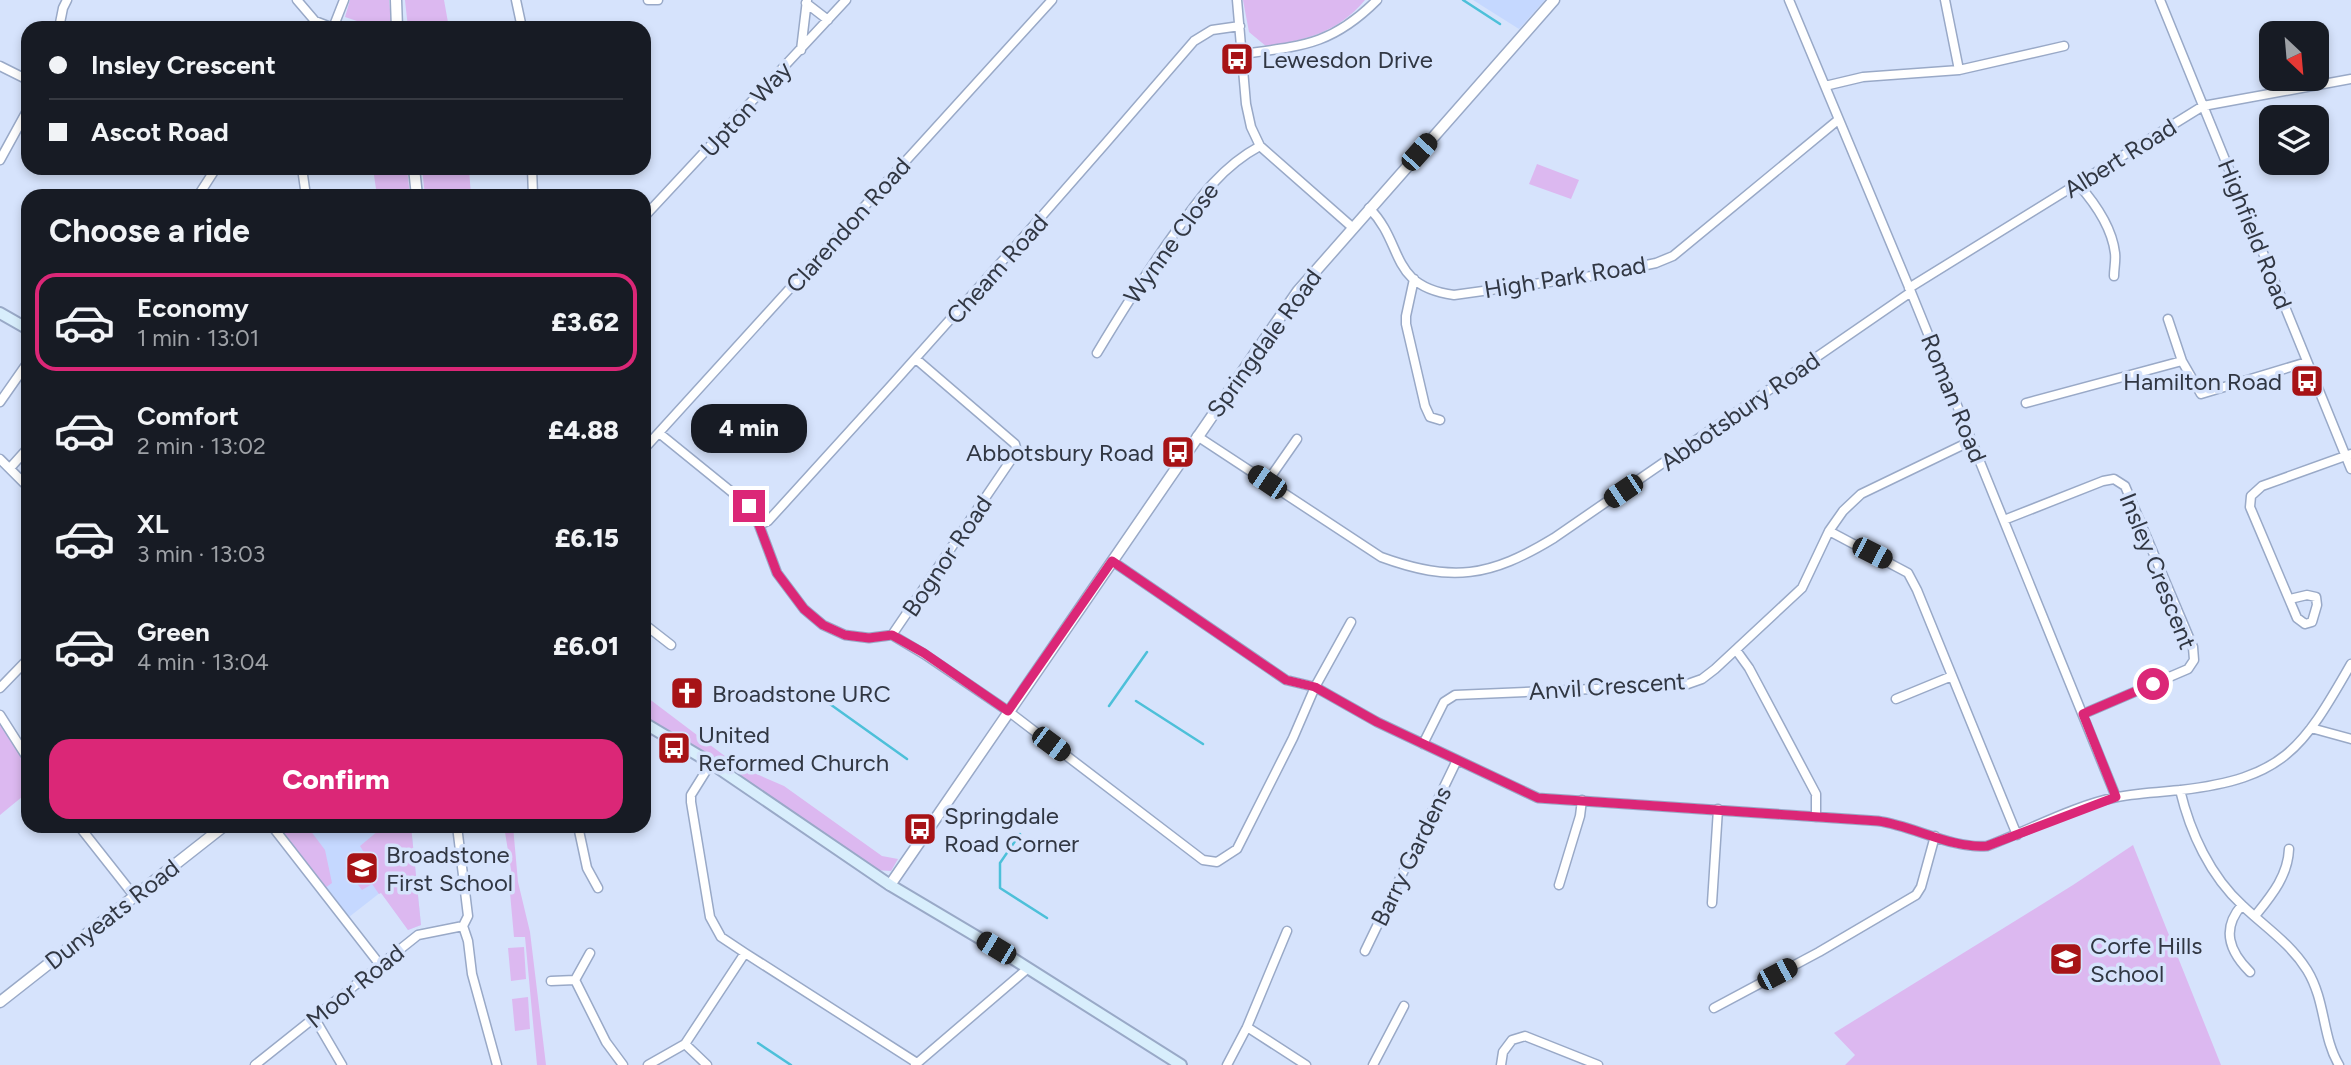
<!DOCTYPE html>
<meta charset="utf-8">
<style>
body{margin:0;font-family:Figtree,sans-serif;background:#242831;color:#f1f3f6;height:100vh;display:flex;flex-direction:column;font-size:26px;white-space:nowrap}
*{box-sizing:border-box;margin:0}
p{font-size:23px;color:#9ea1a6}
.icon{flex:none;width:38px;height:38px;fill:none;stroke:currentColor;stroke-width:2;stroke-linecap:round;stroke-linejoin:round}
.map{position:relative;flex:1;overflow:hidden}
.sheet{position:absolute;left:21px;top:189px;width:630px;height:644px;display:flex;flex-direction:column;background:#171b24;border-radius:21px;box-shadow:0 4px 10px #0003}
.sheet>*{flex:none}
.top-card{position:absolute;left:21px;top:21px;width:630px;height:154px;border-radius:21px;box-shadow:0 4px 10px #0003;display:grid;align-content:center;height:154px;padding:0 28px;background:#171b24}
.needle{width:46px;rotate:154deg}
.controls{position:absolute;left:2259px;top:21px;display:grid;gap:14px}
.controls a{display:grid;place-items:center;width:70px;height:70px;border-radius:14px;background:#171b24;box-shadow:0 4px 10px #0003;font-size:35px}
.end{position:absolute;width:32px;height:32px;margin:-16px;border:9px solid #db2777;background:#fff;box-shadow:0 0 0 4px #fff}
.from{border-radius:50%}
.bubble{position:absolute;height:49px;border-radius:21px;background:#171b24;box-shadow:0 4px 10px #0003;font-size:23px;font-weight:800;line-height:49px;text-align:center}
.car{position:absolute;width:21px;height:42px;margin:-21px -10px;border-radius:9px;box-shadow:0 0 5px 2px #0007;background:linear-gradient(#222 24%,#8ab4d8 0 40%,#222 0 76%,#8ab4d8 0 86%,#222 0)}
.top-card b{display:flex;align-items:center;gap:24px;height:66px;font-size:26px}
.top-card b+b{border-top:2px solid #363941}
.top-card i{width:18px;height:18px;background:#f1f3f6}
ul{padding:0;list-style:none}
li{display:flex;align-items:center;gap:21px;height:98px;margin:0 14px 10px;padding:0 14px;border:4px solid transparent;border-radius:21px}
li div{flex:1}
li b{display:block;font-size:26px}
li em{font-style:normal;font-weight:800}
li.selected{border-color:#db2777}
li>.icon{width:63px;height:63px;stroke-width:1.5}
h2{padding:0 28px;font-size:32px;line-height:84px}
.action{display:flex;gap:14px;margin-top:auto;padding:14px 28px}
.action a{flex:1;height:80px;border-radius:21px;background:#db2777;color:#fff;font-size:28px;font-weight:800;line-height:80px;text-align:center}
.map>svg:first-child{display:block}
</style>
<div class="map">
<svg width="2351" height="1065" viewBox="0 0 2351 1065">
<rect width="100%" height="100%" fill="#d6e3fc"/>
<!-- built -->
<path fill="#c5d8ff" d="M 1473,0 L 1545,0 L 1519,29 Z
M 276,826 L 411,826 L 421,925 L 408,930 L 381,892 L 349,917 Z"/>
<!-- green -->
<path fill="#dcb8f0" d="M 350,0 L 389,0 L 392,28 L 361,28 L 360,22 L 345,17 Z
M 405,0 L 444,0 L 449,28 L 408,28 Z
M 1243,0 L 1365,0 C 1336,34 1308,38 1267,47 L 1249,32 Z
M 1537,164 L 1579,180 L 1571,199 L 1529,184 Z
M 373,168 L 407,168 L 410,196 L 377,196 Z
M 422,168 L 469,168 L 471,196 L 425,196 Z
M 644,695 L 738,766 L 784,786 L 882,856 L 898,859 L 891,871 L 876,870 L 700,750 L 658,726 L 644,748 Z
M 0,724 L 28,768 L 28,792 L 0,815 Z
M 276,826 L 307,826 L 325,850 L 332,883 L 325,888 Z
M 384,826 L 411,826 L 421,925 L 408,930 L 381,893 L 379,894 L 372,884 L 362,890 L 345,868 L 365,854 L 360,846 Z
M 504,826 L 513,826 L 518,882 L 530,932 L 546,1065 L 537,1065 L 525,937 L 514,937 L 509,882 L 513,882 Z
M 2133,845 L 2221,1065 L 1845,1065 L 1855,1055 L 1834,1033 L 2073,885 Z
M 524,947 L 526,979 L 511,981 L 508,948 Z
M 528,997 L 530,1029 L 515,1031 L 512,999 Z"/>
<g fill="none" stroke-linecap="round" stroke-linejoin="round">
<!-- stream -->
<path stroke="#4dc0d9" stroke-width="2.5" d="M 1463,0 L 1500,24
M 813,692 L 907,759
M 1136,701 L 1203,744
M 1109,706 L 1147,652
M 1020,834 L 1000,863 L 1000,888 L 1047,918
M 758,1043 L 791,1065"/>
<defs>
<path id="minor" d="M 297,0 L 315,21 L 333,28
M 516,0 L 522,28
M 648,0 L 658,0
M 1237,0 L 1246,104 L 1251,127 L 1260,146 L 1352,227
M 1789,0 L 1911,292 L 2116,797
M 1945,0 L 1959,70
M 2160,0 L 2351,469
M 806,3 L 828,20
M 59,28 L 63,8 L 67,0
M 333,28 L 344,0
M 801,50 L 807,0
M 1242,54 C 1302,46 1332,45 1377,0
M 0,66 L 28,80
M 1825,86 L 1863,77 L 1959,70 L 2064,46
M 0,160 L 28,109
M 302,168 L 306,196
M 532,168 L 533,196
M 2078,184 C 2094,202 2112,228 2115,253 C 2116,261 2114,268 2114,276
M 198,196 L 216,168
M 1369,208 C 1405,244 1388,286 1454,295 L 1599,275 L 1656,263 L 1673,256 L 1838,120
M 644,217 L 846,0
M 1414,279 L 1406,316 L 1406,324 L 1425,406 L 1430,417 L 1440,420
M 1909,288 L 2203,106 L 2351,79
M 2168,319 L 2182,361
M 1097,353 C 1121,313 1146,273 1174,234 C 1199,199 1221,167 1260,146
M 0,402 L 28,362
M 2026,403 L 2182,361 L 2201,394 L 2307,362
M 659,433 L 749,506 L 759,525 L 777,573 L 804,609 L 823,625 L 845,635 L 869,638 L 892,635 L 924,654 L 1008,711 L 1203,860 L 1217,862 L 1237,849 L 1293,738 L 1315,687 L 1351,622
M 1197,436 L 1381,557 C 1452,583 1490,577 1554,538 L 1911,292
M 644,449 L 1052,0
M 0,459 L 28,487
M 10,468 L 28,448
M 1267,482 L 1297,439
M 2004,520 L 2103,481 L 2114,479 L 2125,486 L 2193,647 L 2194,660 L 2188,669 L 2083,714
M 759,525 L 768,521 C 913,363 1055,203 1194,41 L 1212,30 L 1240,26
M 1829,531 L 1908,573 L 1917,590 L 2017,835
M 1112,561 L 1286,680 L 1315,687 L 1377,722 L 1538,798 L 1878,821 C 1914,826 1952,849 1987,846 C 2030,830 2073,806 2117,797 C 2138,793 2160,792 2181,790 C 2283,778 2302,750 2351,664
M 2290,599 L 2307,595 L 2316,597 L 2317,605 L 2312,622 L 2305,624 L 2297,618 L 2250,507 L 2251,496 L 2262,486 L 2351,454
M 644,624 L 671,645
M 892,635 L 1017,451 L 1015,444 L 916,359
M 1736,650 L 1749,668 L 1816,794 L 1816,817
M 0,688 L 28,659
M 1896,699 L 1952,676
M 0,715 L 28,759
M 2311,728 L 2351,739
M 1423,744 L 1444,702 L 1455,695 L 1685,685 L 1702,679 L 1715,669 L 1802,588 L 1829,531 L 1843,511 L 1861,494 L 1971,441
M 711,763 L 691,795 L 691,802 L 710,917 L 721,937 L 745,953 L 917,1063
M 2180,790 C 2190,832 2210,876 2243,906 C 2265,927 2290,943 2307,970 C 2326,1001 2322,1037 2339,1065
M 79,826 L 135,897
M 272,826 L 381,966
M 457,826 L 468,916 L 463,926
M 578,826 L 587,868 L 598,888
M 1559,885 L 1580,816 L 1582,800
M 1712,903 L 1718,809
M 2242,905 C 2221,929 2229,951 2250,972
M 2255,916 C 2271,896 2288,876 2289,849
M 463,926 L 468,941 L 472,974 L 497,1065
M 1365,951 L 1457,760
M 575,980 L 590,953
M 551,981 L 575,980 L 606,1042 L 623,1065
M 1714,1008 L 1819,952 L 1916,895 L 1921,887 L 1935,836
M 315,1019 L 342,1065
M 1247,1027 L 1306,1065
M 685,1044 L 707,1065
M 255,1065 L 418,935 L 463,926
M 648,1065 L 685,1044 L 745,953
M 915,1065 L 1027,969
M 1227,1065 L 1247,1027 L 1287,931
M 1373,1065 L 1404,1006
M 1501,1065 L 1503,1052 L 1512,1040 L 1525,1036 L 1598,1065"/>
<path id="tertiary" d="M 396,0 L 397,28
M 414,168 L 417,196
M 890,885 L 1298,291 L 1554,0
M 0,1002 L 224,826"/>
<path id="secondary" d="M 0,313 L 28,329
M 644,723 L 711,763 L 890,885 L 996,948 L 1181,1065"/>
</defs>
<!-- minor casing -->
<use href="#minor" stroke="#99a9c7" stroke-width="11"/>
<!-- tertiary casing -->
<use href="#tertiary" stroke="#99a9c7" stroke-width="13"/>
<!-- secondary casing -->
<use href="#secondary" stroke="#99a9c7" stroke-width="14"/>
<!-- minor -->
<use href="#minor" stroke="#fff" stroke-width="8"/>
<!-- tertiary -->
<use href="#tertiary" stroke="#fff" stroke-width="10"/>
<!-- secondary -->
<use href="#secondary" stroke="#d8eefc" stroke-width="10"/>
</g>
<g fill="none" stroke-linecap="round" stroke-linejoin="round">
<!-- route -->
<path stroke="#db2777" stroke-width="9" d="M 749,506 L 759,525 L 777,573 L 804,609 L 823,625 L 845,635 L 869,638 L 892,635 L 924,653 L 1008,711 L 1112,561 L 1286,680 L 1315,687 L 1377,722 L 1538,798 L 1878,821 C 1914,826 1952,849 1987,846 L 2116,797 L 2083,714 L 2153,684"/>
</g>
<!-- icons -->
<defs>
<symbol id="bus-square" viewBox="-11 -11 22 22"><rect x="-9" y="-9" width="18" height="18" rx="4" fill="#a71316" stroke="#d6e3fc"/><path d="M-5-6H5V4H4V6H2V4H-2V6H-4V4H-5ZM-3.5-4V0h7V-4ZM-3.5 1.2v1.5H-2V1.2ZM2 1.2v1.5H3.5V1.2Z" fill="#fff"/></symbol>
<symbol id="church-square" viewBox="-11 -11 22 22"><rect x="-9" y="-9" width="18" height="18" rx="4" fill="#a71316" stroke="#d6e3fc"/><path d="M-1.2-6h2.4v3.5h3.3v2.4h-3.3V6h-2.4V-.1h-3.3v-2.4h3.3Z" fill="#fff"/></symbol>
<symbol id="school-square" viewBox="-11 -11 22 22"><rect x="-9" y="-9" width="18" height="18" rx="4" fill="#a71316" stroke="#d6e3fc"/><path d="M0-5L7-2L0 1L-7-2ZM-4 1L0 2.5L4 1V4Q0 6-4 4Z" fill="#fff"/></symbol>
</defs>
<g fill-rule="evenodd">
<use href="#bus-square" x="1218" y="40" width="38" height="38"/>
<use href="#bus-square" x="2288" y="362" width="38" height="38"/>
<use href="#bus-square" x="1159" y="433" width="38" height="38"/>
<use href="#church-square" x="668" y="674" width="38" height="38"/>
<use href="#bus-square" x="655" y="729" width="38" height="38"/>
<use href="#bus-square" x="901" y="810" width="38" height="38"/>
<use href="#school-square" x="343" y="849" width="38" height="38"/>
<use href="#school-square" x="2047" y="940" width="38" height="38"/>
</g>
<g text-anchor="middle" dominant-baseline="central" stroke-width="7" stroke-linejoin="round" paint-order="stroke">
<!-- poi labels -->
<g font-size="24" fill="#313743" stroke="#d6e3fc" text-anchor="start">
<text x="1262" y="59">Lewesdon Drive</text>
<text x="2282" y="381" text-anchor="end">Hamilton Road</text>
<text x="1154" y="452" text-anchor="end">Abbotsbury Road</text>
<text x="712" y="693">Broadstone URC</text>
<text x="698" y="734">United<tspan x="698" dy="28">Reformed Church</tspan></text>
<text x="944" y="815">Springdale<tspan x="944" dy="28">Road Corner</tspan></text>
<text x="386" y="854">Broadstone<tspan x="386" dy="28">First School</tspan></text>
<text x="2090" y="945">Corfe Hills<tspan x="2090" dy="28">School</tspan></text>
</g>
<!-- street labels -->
<g font-size="24" fill="#313743" stroke="#d6e3fc">
<text transform="translate(746 109) rotate(-47)">Upton Way</text>
<text transform="translate(2120 158) rotate(-32)">Albert Road</text>
<text transform="translate(848 225) rotate(-48)">Clarendon Road</text>
<text transform="translate(2255 234) rotate(68)">Highfield Road</text>
<text transform="translate(1171 243) rotate(-54)">Wynne Close</text>
<text transform="translate(997 269) rotate(-48)">Cheam Road</text>
<text transform="translate(1565 277) rotate(-9)">High Park Road</text>
<text transform="translate(1264 343) rotate(-54)">Springdale Road</text>
<text transform="translate(1954 398) rotate(68)">Roman Road</text>
<text transform="translate(1740 411) rotate(-35)">Abbotsbury Road</text>
<text transform="translate(947 556) rotate(-56)">Bognor Road</text>
<text transform="translate(2158 571) rotate(68)">Insley Crescent</text>
<text transform="translate(1607 686) rotate(-4)">Anvil Crescent</text>
<text transform="translate(1411 856) rotate(-64)">Barry Gardens</text>
<text transform="translate(112 914) rotate(-38)">Dunyeats Road</text>
<text transform="translate(355 986) rotate(-39)">Moor Road</text>
</g>
</g>
</svg>
<div class="controls">
<a><svg class="needle" viewBox="-14 -14 28 28"><path d="M0-13l5 13h-10z" fill="#e53935"/><path d="M0 13l5-13h-10z" fill="#9ea1a6"/></svg></a>
<a><svg class="icon" aria-label="layers" viewBox="0 0 24 24"><path d="M12 4l9 5-9 5-9-5zM3 14l9 5 9-5"/></svg></a>
</div>
<i class="end from" style="left:2153px;top:684px"></i>
<i class="end" style="left:749px;top:506px"></i>
<div class="bubble" style="left:691px;top:404px;width:116px">4 min</div>
<i class="car" style="left:1419px;top:152px;rotate:42deg"></i>
<i class="car" style="left:1267px;top:482px;rotate:304deg"></i>
<i class="car" style="left:1623px;top:491px;rotate:236deg"></i>
<i class="car" style="left:1872px;top:553px;rotate:117deg"></i>
<i class="car" style="left:1051px;top:744px;rotate:127deg"></i>
<i class="car" style="left:996px;top:948px;rotate:301deg"></i>
<i class="car" style="left:1777px;top:974px;rotate:62deg"></i>
<div class="top-card">
<b><i class="from"></i>Insley Crescent</b>
<b><i></i>Ascot Road</b>
</div>
<section class="sheet">
<h2>Choose a ride</h2>
<ul>
<li class="selected"><svg class="icon" aria-label="car" viewBox="0 0 24 24"><path d="M5 17H2v-5l4-1 3-4h7l3 4 3 1v5h-3M9 17h6M6 11h13"/><circle cx="7" cy="17" r="2"/><circle cx="17" cy="17" r="2"/></svg><div><b>Economy</b><p>1 min · 13:01</p></div><em>£3.62</em></li>
<li><svg class="icon" aria-label="car" viewBox="0 0 24 24"><path d="M5 17H2v-5l4-1 3-4h7l3 4 3 1v5h-3M9 17h6M6 11h13"/><circle cx="7" cy="17" r="2"/><circle cx="17" cy="17" r="2"/></svg><div><b>Comfort</b><p>2 min · 13:02</p></div><em>£4.88</em></li>
<li><svg class="icon" aria-label="car" viewBox="0 0 24 24"><path d="M5 17H2v-5l4-1 3-4h7l3 4 3 1v5h-3M9 17h6M6 11h13"/><circle cx="7" cy="17" r="2"/><circle cx="17" cy="17" r="2"/></svg><div><b>XL</b><p>3 min · 13:03</p></div><em>£6.15</em></li>
<li><svg class="icon" aria-label="car" viewBox="0 0 24 24"><path d="M5 17H2v-5l4-1 3-4h7l3 4 3 1v5h-3M9 17h6M6 11h13"/><circle cx="7" cy="17" r="2"/><circle cx="17" cy="17" r="2"/></svg><div><b>Green</b><p>4 min · 13:04</p></div><em>£6.01</em></li>
</ul>
<div class="action"><a>Confirm</a></div>
</section>
</div>
